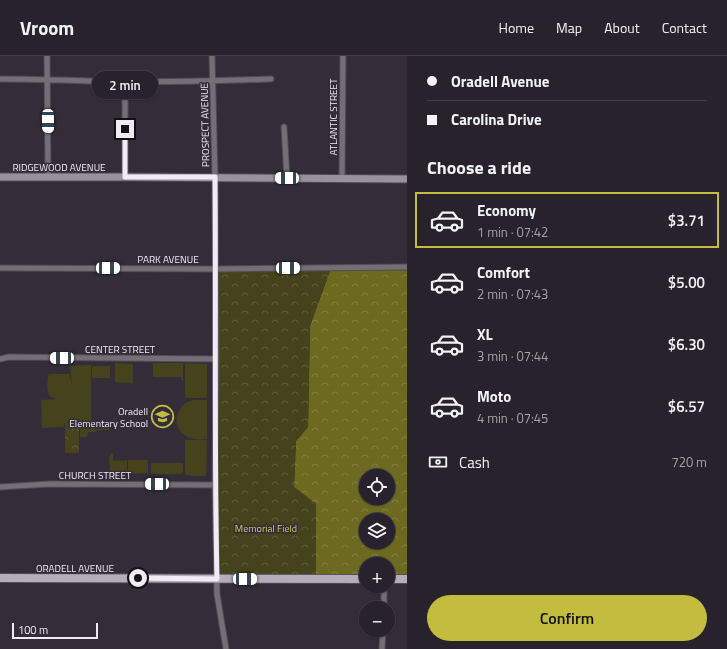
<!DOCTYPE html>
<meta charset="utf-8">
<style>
body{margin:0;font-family:"Titillium Web",sans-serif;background:#332f37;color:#f1f3f6;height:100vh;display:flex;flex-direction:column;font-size:15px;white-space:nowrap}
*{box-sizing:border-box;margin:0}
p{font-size:13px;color:#a4a4a9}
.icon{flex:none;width:22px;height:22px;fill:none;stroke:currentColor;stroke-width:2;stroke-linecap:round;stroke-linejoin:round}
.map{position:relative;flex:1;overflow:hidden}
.side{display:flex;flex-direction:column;background:#27222b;width:320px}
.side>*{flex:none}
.hud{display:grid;align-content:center;height:88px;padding:0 20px;background:#27222b}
.tools{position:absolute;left:359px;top:413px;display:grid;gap:8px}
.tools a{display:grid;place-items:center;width:36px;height:36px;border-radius:50%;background:#27222b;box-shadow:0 1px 3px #0004,0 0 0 1px #433f47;font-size:20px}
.scale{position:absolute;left:12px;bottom:10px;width:86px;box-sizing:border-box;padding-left:4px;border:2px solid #f0ebf4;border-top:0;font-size:11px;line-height:14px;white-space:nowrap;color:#f0ebf4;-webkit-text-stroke:3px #342d39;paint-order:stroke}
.end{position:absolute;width:18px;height:18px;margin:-9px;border:5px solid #f0ebf4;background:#111;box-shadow:0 0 0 2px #111}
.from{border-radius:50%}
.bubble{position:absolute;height:28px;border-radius:14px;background:#27222b;box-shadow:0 1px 3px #0004,0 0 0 1px #433f47;font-size:13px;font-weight:600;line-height:28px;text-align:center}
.car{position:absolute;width:12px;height:24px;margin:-12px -6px;border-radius:5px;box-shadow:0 0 3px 1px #0007;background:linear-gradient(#fff 24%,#345 0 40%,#fff 0 76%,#345 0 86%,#fff 0)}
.hud b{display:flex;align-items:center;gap:14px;height:38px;font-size:15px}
.hud b+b{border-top:1px solid #433f47}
.hud i{width:10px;height:10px;background:#f1f3f6}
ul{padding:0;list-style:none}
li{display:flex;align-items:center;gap:12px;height:56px;margin:0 8px 6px;padding:0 12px;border:2px solid transparent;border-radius:0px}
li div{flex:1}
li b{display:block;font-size:15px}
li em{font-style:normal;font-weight:600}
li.active{border-color:#c2bd3f}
li>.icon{width:36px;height:36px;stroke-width:1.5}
h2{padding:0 20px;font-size:18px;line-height:48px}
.pay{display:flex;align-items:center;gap:10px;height:44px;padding:0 20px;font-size:15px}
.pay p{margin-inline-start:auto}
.cta{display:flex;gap:8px;margin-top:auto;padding:8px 20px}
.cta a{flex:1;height:46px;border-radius:24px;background:#c2bd3f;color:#111;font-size:16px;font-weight:600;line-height:46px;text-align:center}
header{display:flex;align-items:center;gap:24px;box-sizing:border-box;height:56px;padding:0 20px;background:#27222b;border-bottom:1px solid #433f47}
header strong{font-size:19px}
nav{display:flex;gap:22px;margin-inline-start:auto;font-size:14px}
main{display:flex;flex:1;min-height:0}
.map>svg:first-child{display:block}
</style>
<header>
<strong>Vroom</strong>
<nav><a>Home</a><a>Map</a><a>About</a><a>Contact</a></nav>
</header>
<main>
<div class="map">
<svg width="407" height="593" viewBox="0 0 407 593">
<defs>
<pattern id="forest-crowns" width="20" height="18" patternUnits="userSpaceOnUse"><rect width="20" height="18" fill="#6d6a20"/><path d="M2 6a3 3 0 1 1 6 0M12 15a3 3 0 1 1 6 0" fill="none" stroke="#827f41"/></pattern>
<pattern id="park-crowns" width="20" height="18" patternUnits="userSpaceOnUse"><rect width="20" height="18" fill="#44431c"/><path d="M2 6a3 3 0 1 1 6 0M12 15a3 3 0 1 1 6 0" fill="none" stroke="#5f5e3e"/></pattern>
</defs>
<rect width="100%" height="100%" fill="#342d39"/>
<!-- green -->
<path fill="#44431c" d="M 115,307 L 133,308 L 133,327 L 115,326 Z
M 153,307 L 183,307 L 183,325 L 182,325 L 181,321 L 153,321 Z
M 185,307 L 207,308 L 207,342 L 185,342 Z
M 91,309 L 91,368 L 110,367 L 110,374 L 97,374 L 95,376 L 88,376 L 87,381 L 80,381 L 80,366 L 64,367 L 64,371 L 42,372 L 41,344 L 59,343 C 57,343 55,343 53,342 C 45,339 48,326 48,319 L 50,318 L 69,318 L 72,329 L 70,310 Z
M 92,310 L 110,310 L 110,322 L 92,322 Z
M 193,344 L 207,344 L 207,383 C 202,383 196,384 191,382 C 170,376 173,349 193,344 Z
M 185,384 L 207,384 L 206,420 L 194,420 L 186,419 L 185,417 Z
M 113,397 L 113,405 L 127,404 L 127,415 L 125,418 L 112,418 L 110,417 L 109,401 L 111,398 Z
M 128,404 L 148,404 L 148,417 L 130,418 L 128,416 Z
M 151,407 L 183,407 L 183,416 L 180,418 L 151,418 Z"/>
<!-- forest -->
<path fill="url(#forest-crowns)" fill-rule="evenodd" d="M 407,211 L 407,523 L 388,523 L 388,508 L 366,508 L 366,523 L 316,523 L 316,448 L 294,431 L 296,385 L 308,371 L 310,270 L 331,212 ZM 366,420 L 388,420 L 388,442 L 366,442 ZM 366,464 L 388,464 L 388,486 L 366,486 Z"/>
<!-- park -->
<path fill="url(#park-crowns)" d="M 331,212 L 310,270 L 308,371 L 296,385 L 294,431 L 316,448 L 316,523 L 217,523 L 215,213 Z
M 65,367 L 79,367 L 79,397 L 65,397 Z"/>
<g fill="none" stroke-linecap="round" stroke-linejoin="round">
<defs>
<path id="street" d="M 47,0 L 48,121
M 212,0 L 215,121 L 216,303 L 215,429 L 217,538 L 226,593
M 0,23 C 42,23 83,25 125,26 C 174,26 223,25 271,23
M 125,26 L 125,121
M 284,71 L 287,122
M 342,122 L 343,0
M 0,212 L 215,213 L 407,211
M 0,303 L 9,301 L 216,303
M 0,431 L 49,428 L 215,429
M 384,552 L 384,530
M 382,593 L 383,574"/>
<path id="secondary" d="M 0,121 L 125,121 L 407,123"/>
<path id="primary" d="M 0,522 L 366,523
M 388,523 L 407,523"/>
</defs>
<!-- street casing -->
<use href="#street" stroke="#524b57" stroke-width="7"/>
<!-- secondary casing -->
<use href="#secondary" stroke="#524b57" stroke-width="9"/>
<!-- primary casing -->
<use href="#primary" stroke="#524b57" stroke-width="10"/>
<!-- street -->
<use href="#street" stroke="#736f75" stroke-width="5"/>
<!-- secondary -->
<use href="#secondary" stroke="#98929c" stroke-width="7"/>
<!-- primary -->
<use href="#primary" stroke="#b4adba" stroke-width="8"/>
</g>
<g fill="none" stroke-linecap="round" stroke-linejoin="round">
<!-- route -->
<path stroke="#f0ebf4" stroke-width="5" d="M 125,73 L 125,121 L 215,121 C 216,255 214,389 217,523 L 138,522"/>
</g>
<!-- icons -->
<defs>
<symbol id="school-ring" viewBox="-11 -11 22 22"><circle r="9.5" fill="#342d39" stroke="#c2bd3f" stroke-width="1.5"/><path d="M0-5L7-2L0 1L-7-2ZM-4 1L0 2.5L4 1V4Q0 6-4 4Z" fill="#c2bd3f"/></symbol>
</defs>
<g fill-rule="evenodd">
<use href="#school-ring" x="150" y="348" width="25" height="25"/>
</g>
<g text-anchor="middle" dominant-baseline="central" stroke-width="3" stroke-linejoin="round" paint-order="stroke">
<!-- street labels -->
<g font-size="10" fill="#f0ebf4" stroke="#342d39">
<text transform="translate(333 61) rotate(-90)">ATLANTIC STREET</text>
<text transform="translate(205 69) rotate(-91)">PROSPECT AVENUE</text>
<text x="59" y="111">RIDGEWOOD AVENUE</text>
<text x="168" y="203">PARK AVENUE</text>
<text x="120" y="293">CENTER STREET</text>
<text x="95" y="419">CHURCH STREET</text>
<text x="75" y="512">ORADELL AVENUE</text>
</g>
<!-- poi labels -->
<g font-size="10" fill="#f0ebf4" stroke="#342d39" text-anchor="end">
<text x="148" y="355">Oradell<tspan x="148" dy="12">Elementary School</tspan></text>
</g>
<!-- park labels -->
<g font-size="10" fill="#cfcc67" stroke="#342d39">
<text x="266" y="472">Memorial Field</text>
</g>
</g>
</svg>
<div class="tools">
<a><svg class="icon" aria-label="locate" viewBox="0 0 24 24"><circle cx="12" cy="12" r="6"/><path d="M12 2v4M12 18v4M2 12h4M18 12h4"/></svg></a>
<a><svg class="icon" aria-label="layers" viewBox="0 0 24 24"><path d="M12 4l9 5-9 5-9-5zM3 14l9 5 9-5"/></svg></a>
<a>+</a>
<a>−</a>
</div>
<div class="scale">100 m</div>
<i class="end from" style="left:138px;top:522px"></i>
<i class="end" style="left:125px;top:73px"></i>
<div class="bubble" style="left:92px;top:15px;width:66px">2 min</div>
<i class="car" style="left:48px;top:65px;rotate:179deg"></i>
<i class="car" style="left:287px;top:122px;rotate:271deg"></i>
<i class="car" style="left:108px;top:212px;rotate:90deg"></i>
<i class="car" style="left:288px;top:212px;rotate:90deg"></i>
<i class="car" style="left:62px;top:302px;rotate:270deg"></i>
<i class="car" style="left:157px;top:428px;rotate:270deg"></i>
<i class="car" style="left:245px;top:523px;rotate:90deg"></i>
</div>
<section class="side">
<div class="hud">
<b><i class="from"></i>Oradell Avenue</b>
<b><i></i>Carolina Drive</b>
</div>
<h2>Choose a ride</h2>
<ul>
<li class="active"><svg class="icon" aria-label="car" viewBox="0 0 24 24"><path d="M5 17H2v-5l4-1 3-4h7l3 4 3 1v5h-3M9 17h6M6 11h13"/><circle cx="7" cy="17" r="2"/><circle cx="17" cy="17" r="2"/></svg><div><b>Economy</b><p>1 min · 07:42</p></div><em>$3.71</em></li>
<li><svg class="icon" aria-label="car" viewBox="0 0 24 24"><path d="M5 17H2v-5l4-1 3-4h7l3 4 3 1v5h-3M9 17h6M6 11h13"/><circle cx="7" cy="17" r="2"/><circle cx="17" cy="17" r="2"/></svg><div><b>Comfort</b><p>2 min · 07:43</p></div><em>$5.00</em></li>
<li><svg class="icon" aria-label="car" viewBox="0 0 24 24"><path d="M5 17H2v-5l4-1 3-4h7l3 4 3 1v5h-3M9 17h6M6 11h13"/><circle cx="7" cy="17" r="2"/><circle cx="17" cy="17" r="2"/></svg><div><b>XL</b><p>3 min · 07:44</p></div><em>$6.30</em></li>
<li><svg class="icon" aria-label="car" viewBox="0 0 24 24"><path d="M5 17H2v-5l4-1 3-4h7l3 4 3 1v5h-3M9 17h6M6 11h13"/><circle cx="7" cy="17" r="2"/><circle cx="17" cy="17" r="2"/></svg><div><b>Moto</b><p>4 min · 07:45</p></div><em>$6.57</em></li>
</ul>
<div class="pay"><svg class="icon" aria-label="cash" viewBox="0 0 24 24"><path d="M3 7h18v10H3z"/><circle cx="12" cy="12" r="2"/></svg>Cash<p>720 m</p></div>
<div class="cta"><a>Confirm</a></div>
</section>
</main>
